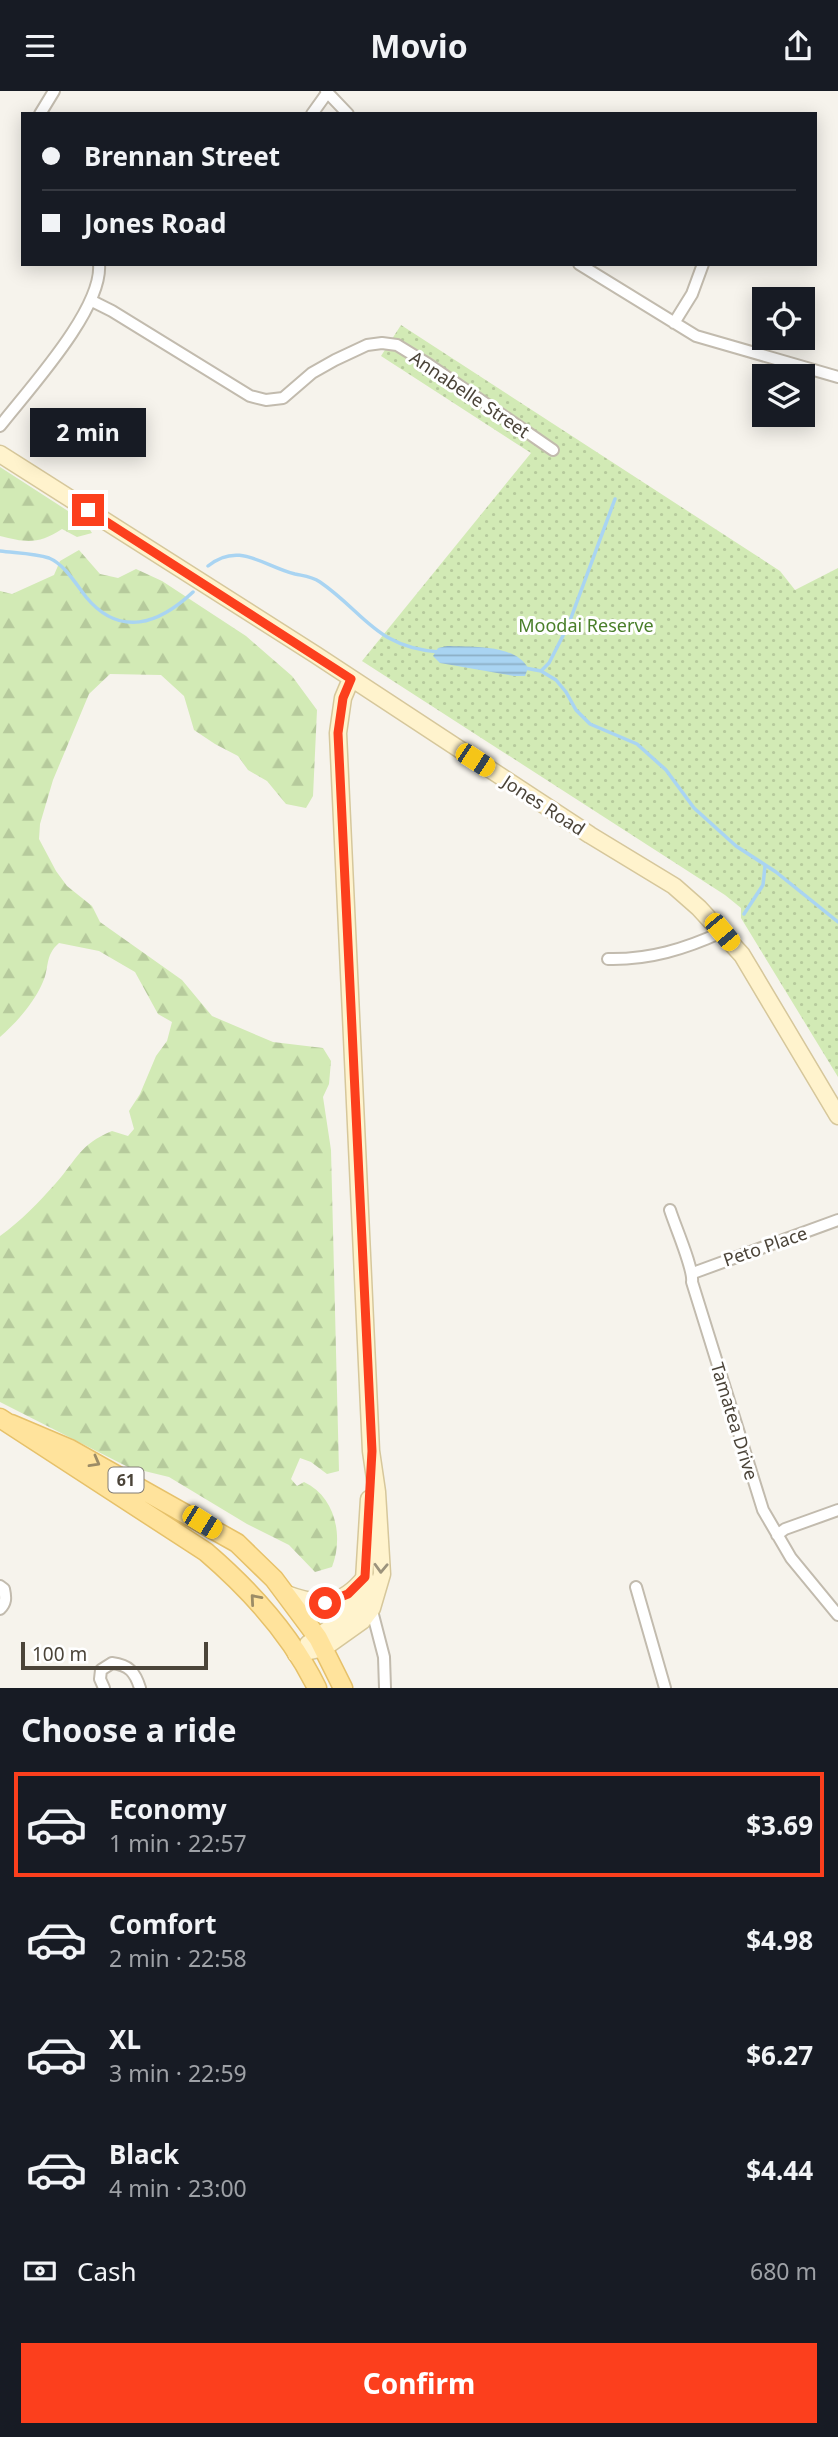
<!DOCTYPE html>
<meta charset="utf-8">
<style>
body{margin:0;font-family:"Noto Sans",sans-serif;background:#20242c;color:#f1f3f6;height:100vh;display:flex;flex-direction:column;font-size:26px;white-space:nowrap}
*{box-sizing:border-box;margin:0}
p{font-size:23px;color:#9ea1a6}
.icon{flex:none;width:38px;height:38px;fill:none;stroke:currentColor;stroke-width:2;stroke-linecap:round;stroke-linejoin:round}
.map{position:relative;height:1597px;overflow:hidden}
.sheet{display:flex;flex-direction:column;background:#171b24;flex:1}
.sheet>*{flex:none}
.banner{position:absolute;left:21px;top:21px;width:796px;height:154px;border-radius:0px;box-shadow:0 4px 18px #0003;display:grid;align-content:center;height:154px;padding:0 21px;background:#171b24}
.controls{position:absolute;left:752px;top:196px;display:grid;gap:14px}
.controls a{display:grid;place-items:center;width:63px;height:63px;border-radius:0px;background:#171b24;box-shadow:0 4px 18px #0003;font-size:35px}
.scale{position:absolute;left:21px;bottom:18px;width:187px;box-sizing:border-box;padding-left:7px;border:4px solid #4b4439;border-top:0;font-size:19px;line-height:24px;white-space:nowrap;color:#4b4439;-webkit-text-stroke:5px #fff;paint-order:stroke}
.end{position:absolute;width:32px;height:32px;margin:-16px;border:9px solid #fc3f1d;background:#fff;box-shadow:0 0 0 4px #fff}
.from{border-radius:50%}
.bubble{position:absolute;height:49px;border-radius:0px;background:#171b24;box-shadow:0 4px 18px #0003;font-size:23px;font-weight:700;line-height:49px;text-align:center}
.car{position:absolute;width:21px;height:42px;margin:-21px -10px;border-radius:9px;box-shadow:0 0 5px 2px #0007;background:linear-gradient(#f5c518 24%,#345 0 40%,#f5c518 0 76%,#345 0 86%,#f5c518 0)}
.banner b{display:flex;align-items:center;gap:24px;height:66px;font-size:26px}
.banner b+b{border-top:2px solid #363941}
.banner i{width:18px;height:18px;background:#f1f3f6}
ul{padding:0;list-style:none}
li{display:flex;align-items:center;gap:21px;height:105px;margin:0 14px 10px;padding:0 7px;border:4px solid transparent;border-radius:0px}
li div{flex:1}
li b{display:block;font-size:26px}
li em{font-style:normal;font-weight:700}
li.on{border-color:#fc3f1d}
li>.icon{width:63px;height:63px;stroke-width:1.5}
h2{padding:0 21px;font-size:32px;line-height:84px}
.pay{display:flex;align-items:center;gap:18px;height:77px;padding:0 21px;font-size:26px}
.pay p{margin-inline-start:auto}
.cta{display:flex;gap:14px;margin-top:auto;padding:14px 21px}
.cta a{flex:1;height:80px;border-radius:0px;background:#fc3f1d;color:#fff;font-size:28px;font-weight:700;line-height:80px;text-align:center}
header{display:flex;justify-content:space-between;align-items:center;height:91px;padding:0 21px;background:#171b24;font-size:32px;font-weight:700}
.map>svg:first-child{display:block}
</style>
<header><svg class="icon" aria-label="menu" viewBox="0 0 24 24"><path d="M4 6h16M4 12h16M4 18h16"/></svg>Movio<svg class="icon" aria-label="share" viewBox="0 0 24 24"><path d="M12 15V3M7 8l5-5 5 5M5 13v7h14v-7"/></svg></header>
<div class="map">
<svg width="838" height="1597" viewBox="0 0 838 1597">
<defs>
<pattern id="forest-firs" width="22" height="20" patternUnits="userSpaceOnUse" patternTransform="scale(1.75)"><rect width="22" height="20" fill="#d2eab5"/><path d="M5 1l3.5 6h-7zM16 11l3.5 6h-7z" fill="#b6ca9c"/></pattern>
<pattern id="park-dots" width="8" height="8" patternUnits="userSpaceOnUse" patternTransform="scale(1.75)"><rect width="8" height="8" fill="#d2eab5"/><path d="M2 2h.1M6 6h.1" fill="none" stroke="#b6ca9c" stroke-width="1.8" stroke-linecap="round"/></pattern>
<pattern id="water-rules" width="6" height="5" patternUnits="userSpaceOnUse" patternTransform="scale(1.75)"><rect width="6" height="5" fill="#a9d4f2"/><path d="M0 2.5h6" fill="none" stroke="#8caec5"/></pattern>
</defs>
<rect width="100%" height="100%" fill="#f6f3ec"/>
<!-- forest -->
<path fill="url(#forest-firs)" d="M 0,376 L 85,431 L 92,442 L 77,446 L 62,438 C 39,453 27,452 0,445 Z
M 79,459 L 100,483 L 118,487 L 136,478 L 162,490 L 246,545 L 292,585 L 317,619 L 313,705 L 306,717 L 286,713 L 267,690 L 248,679 L 238,665 L 215,653 L 194,639 L 184,605 L 161,584 L 110,583 L 89,603 L 53,689 L 40,733 L 39,748 L 56,780 L 67,795 L 92,815 L 100,831 L 182,889 L 212,925 L 273,951 L 323,957 L 331,970 L 329,993 L 323,1006 L 331,1059 L 339,1380 L 327,1383 L 311,1371 L 300,1367 L 291,1388 L 297,1395 L 304,1391 C 335,1405 344,1445 332,1476 L 315,1481 L 289,1454 L 247,1433 L 169,1386 L 128,1376 L 0,1311 L 0,1145 C 21,1130 39,1111 56,1092 C 78,1067 79,1054 112,1040 L 128,1045 L 134,1038 L 129,1020 L 140,1003 L 156,965 L 167,950 L 172,931 L 158,923 L 135,881 L 99,860 L 59,852 C 44,865 50,877 42,893 C 33,913 16,932 0,946 L 0,500 L 12,503 L 54,484 L 60,470 Z"/>
<!-- park -->
<path fill="url(#park-dots)" d="M 401,234 L 780,480 L 795,499 L 838,477 L 838,986 L 741,827 L 741,817 L 725,804 L 362,570 L 531,362 L 381,265 Z"/>
<!-- water -->
<path fill="url(#water-rules)" d="M 447,555 C 471,556 515,553 528,577 L 525,585 L 514,585 L 440,572 L 433,565 L 438,557 Z"/>
<g fill="none" stroke-linecap="round" stroke-linejoin="round">
<!-- stream -->
<path stroke="#a9d4f2" stroke-width="3.5" d="M 0,460 C 15,462 34,462 49,467 C 64,473 76,493 86,506 C 120,547 159,533 193,501
M 208,475 C 239,450 263,475 295,483 C 304,485 311,485 320,491 C 365,522 375,556 439,561
M 525,577 L 541,580 L 556,589 L 566,601 L 576,619 L 590,633 L 637,653 L 666,679 L 694,717 L 736,755 L 776,781 L 838,831
M 541,580 L 549,572 L 568,535 L 615,408
M 744,823 L 763,794 L 765,775"/>
<defs>
<path id="street" d="M 326,0 L 348,23
M 40,23 L 54,0
M 312,23 L 327,2
M 579,173 L 696,245 L 838,286
M 92,210 L 112,220 L 250,305 L 266,309 L 283,307 L 312,282 L 335,269 L 367,254 L 382,252 L 397,254 L 428,273 L 553,359
M 674,232 L 692,203 L 703,173
M 0,335 C 28,299 103,218 99,173
M 608,868 C 649,869 685,858 722,841
M 670,1119 C 675,1135 694,1178 692,1191 L 763,1419 L 791,1467 L 838,1524
M 693,1182 L 838,1129
M 777,1444 L 785,1438 L 838,1419
M 0,1495 L 4,1498 C 6,1507 6,1512 0,1518
M 636,1496 L 665,1597
M 371,1516 L 384,1566 L 385,1597
M 104,1597 L 100,1588 L 101,1579 L 112,1572 C 129,1574 135,1581 140,1597"/>
<path id="secondary" d="M 0,363 L 316,564 L 590,744 L 674,795 L 699,817 L 742,864 L 838,1025
M 284,1502 C 318,1515 341,1517 365,1486
M 308,1553 L 344,1527 L 363,1505 L 369,1408
M 296,1563 L 324,1557 L 362,1530 L 372,1517 L 382,1483 L 377,1401 L 371,1360 L 338,642 L 343,607 L 351,588"/>
<path id="primary" d="M 0,1327 L 206,1461 C 249,1498 292,1545 317,1597
M 11,1333 L 70,1358 L 237,1452 L 274,1488 L 318,1547 L 343,1597"/>
</defs>
<!-- street casing -->
<use href="#street" stroke="#c2bbae" stroke-width="14"/>
<!-- secondary casing -->
<use href="#secondary" stroke="#d6c79b" stroke-width="19"/>
<!-- primary casing -->
<use href="#primary" stroke="#e6c16a" stroke-width="21"/>
<!-- street -->
<use href="#street" stroke="#fff" stroke-width="10"/>
<!-- secondary -->
<use href="#secondary" stroke="#fff3cd" stroke-width="16"/>
<!-- primary -->
<use href="#primary" stroke="#ffe39c" stroke-width="18"/>
</g>
<!-- one-way arrows -->
<defs><path id="oneway-chevron" d="M-2-3.5L2.5 0L-2 3.5" fill="none" stroke-width="1.6" stroke-linecap="round" stroke-linejoin="round" transform="scale(1.75)"/></defs>
<g stroke="#9c8c66">
<use href="#oneway-chevron" transform="translate(95 1371) rotate(29)"/>
<use href="#oneway-chevron" transform="translate(255 1508) rotate(-131)"/>
</g>
<use stroke="#9c937c" href="#oneway-chevron" transform="translate(381 1477) rotate(92)"/>
<g fill="none" stroke-linecap="round" stroke-linejoin="round">
<!-- route -->
<path stroke="#fc3f1d" stroke-width="9" d="M 88,419 L 351,588 L 343,607 L 338,642 L 372,1360 L 365,1486 L 348,1503 L 325,1512"/>
</g>
<g text-anchor="middle" dominant-baseline="central" stroke-width="6" stroke-linejoin="round" paint-order="stroke">
<!-- shield labels -->
<rect fill="#fff" stroke="#817c74" stroke-width="2" x="108.5" y="1376.5" width="35" height="25" rx="5"/>
<g font-size="16" font-weight="bold" fill="#4b4439">
<text x="126" y="1389">61</text>
</g>
<!-- street labels -->
<g font-size="18" fill="#4b4439" stroke="#fff">
<text transform="translate(470 303) rotate(34)">Annabelle Street</text>
<text transform="translate(544 714) rotate(33)">Jones Road</text>
<text transform="translate(765 1155) rotate(-19)">Peto Place</text>
<text transform="translate(735 1330) rotate(73)">Tamatea Drive</text>
</g>
<!-- park labels -->
<g font-size="18" fill="#4a7f2a" stroke="#fff">
<text x="586" y="534">Moodai Reserve</text>
</g>
</g>
</svg>
<div class="controls">
<a><svg class="icon" aria-label="locate" viewBox="0 0 24 24"><circle cx="12" cy="12" r="6"/><path d="M12 2v4M12 18v4M2 12h4M18 12h4"/></svg></a>
<a><svg class="icon" aria-label="layers" viewBox="0 0 24 24"><path d="M12 4l9 5-9 5-9-5zM3 14l9 5 9-5"/></svg></a>
</div>
<div class="scale">100 m</div>
<i class="end from" style="left:325px;top:1512px"></i>
<i class="end" style="left:88px;top:419px"></i>
<div class="bubble" style="left:30px;top:317px;width:116px">2 min</div>
<i class="car" style="left:475px;top:669px;rotate:123deg"></i>
<i class="car" style="left:722px;top:841px;rotate:140deg"></i>
<i class="car" style="left:202px;top:1431px;rotate:122deg"></i>
<div class="banner">
<b><i class="from"></i>Brennan Street</b>
<b><i></i>Jones Road</b>
</div>
</div>
<section class="sheet">
<h2>Choose a ride</h2>
<ul>
<li class="on"><svg class="icon" aria-label="car" viewBox="0 0 24 24"><path d="M5 17H2v-5l4-1 3-4h7l3 4 3 1v5h-3M9 17h6M6 11h13"/><circle cx="7" cy="17" r="2"/><circle cx="17" cy="17" r="2"/></svg><div><b>Economy</b><p>1 min · 22:57</p></div><em>$3.69</em></li>
<li><svg class="icon" aria-label="car" viewBox="0 0 24 24"><path d="M5 17H2v-5l4-1 3-4h7l3 4 3 1v5h-3M9 17h6M6 11h13"/><circle cx="7" cy="17" r="2"/><circle cx="17" cy="17" r="2"/></svg><div><b>Comfort</b><p>2 min · 22:58</p></div><em>$4.98</em></li>
<li><svg class="icon" aria-label="car" viewBox="0 0 24 24"><path d="M5 17H2v-5l4-1 3-4h7l3 4 3 1v5h-3M9 17h6M6 11h13"/><circle cx="7" cy="17" r="2"/><circle cx="17" cy="17" r="2"/></svg><div><b>XL</b><p>3 min · 22:59</p></div><em>$6.27</em></li>
<li><svg class="icon" aria-label="car" viewBox="0 0 24 24"><path d="M5 17H2v-5l4-1 3-4h7l3 4 3 1v5h-3M9 17h6M6 11h13"/><circle cx="7" cy="17" r="2"/><circle cx="17" cy="17" r="2"/></svg><div><b>Black</b><p>4 min · 23:00</p></div><em>$4.44</em></li>
</ul>
<div class="pay"><svg class="icon" aria-label="cash" viewBox="0 0 24 24"><path d="M3 7h18v10H3z"/><circle cx="12" cy="12" r="2"/></svg>Cash<p>680 m</p></div>
<div class="cta"><a>Confirm</a></div>
</section>
